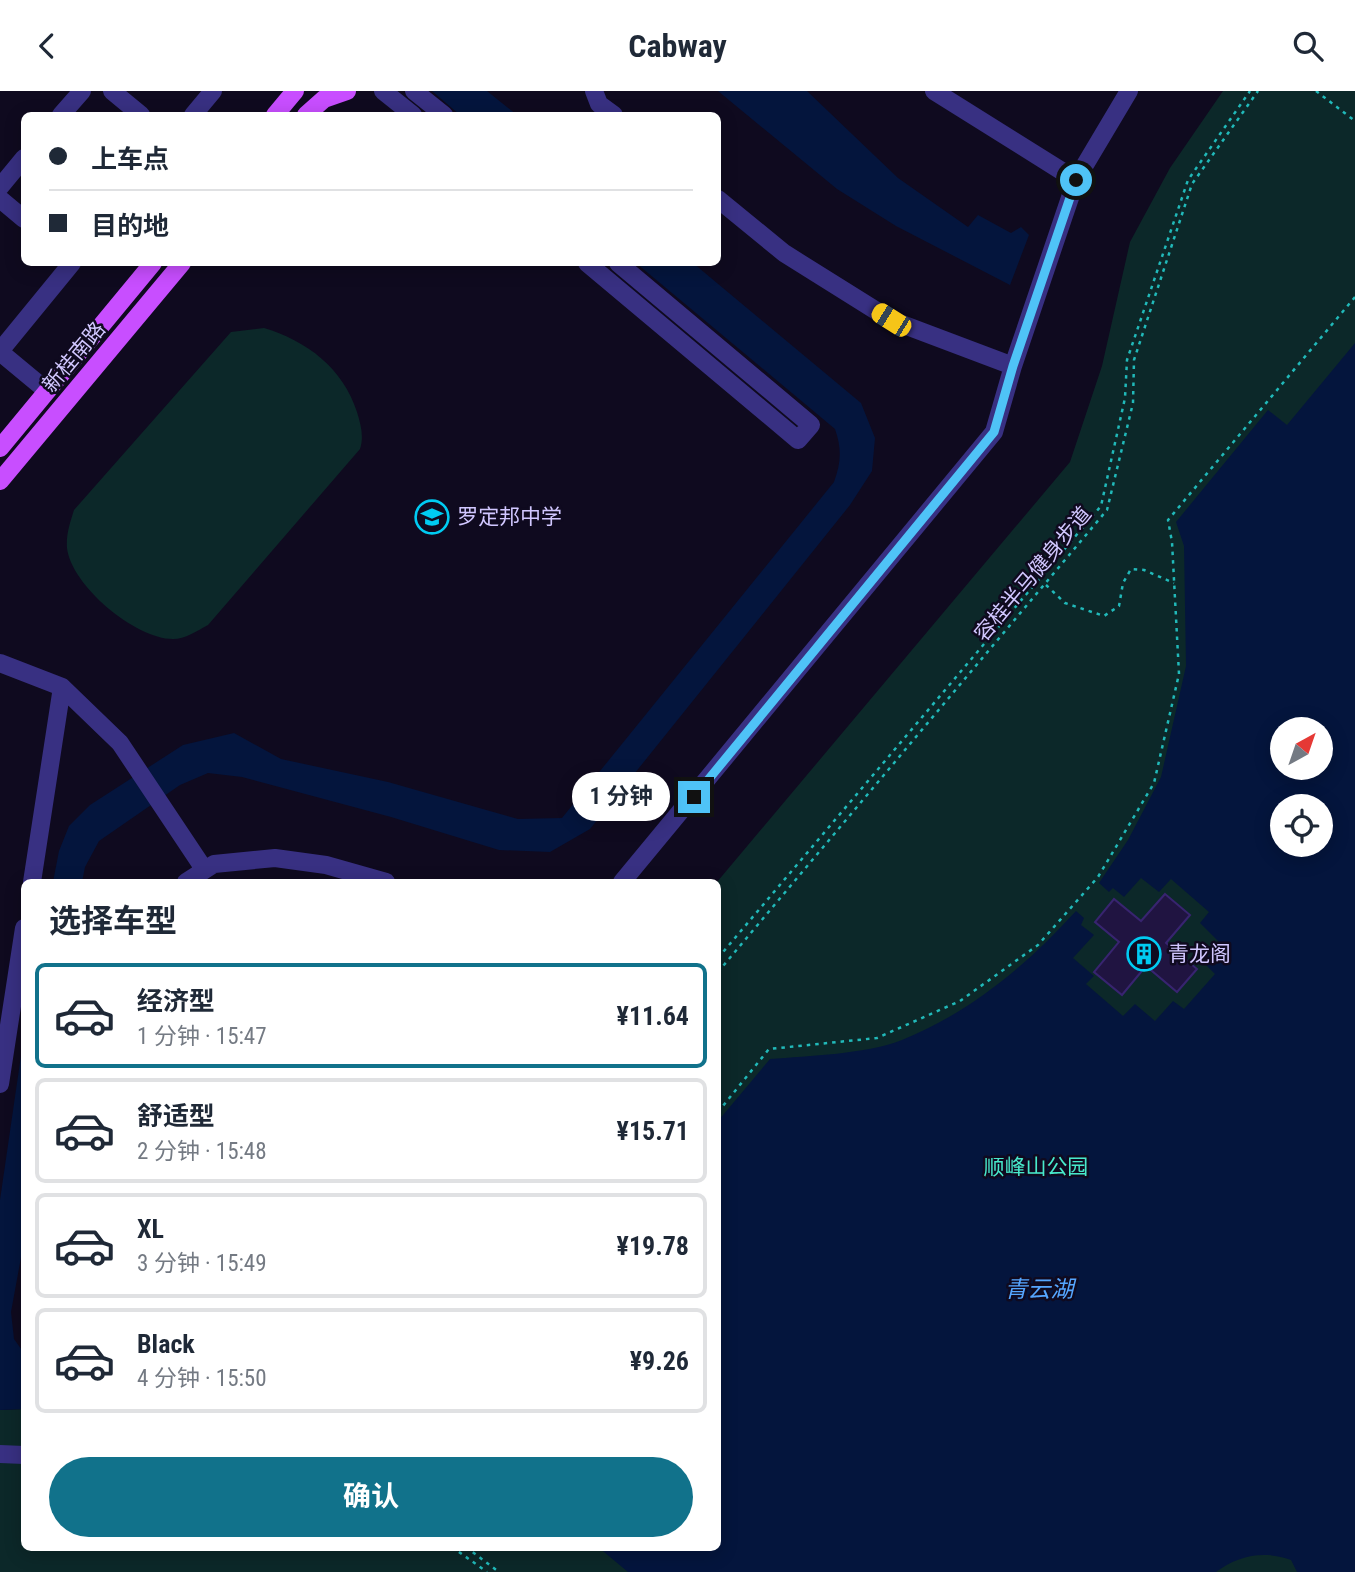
<!DOCTYPE html>
<html lang="zh">
<meta charset="utf-8">
<style>
body{margin:0;font-family:"Roboto Condensed","Noto Sans SC",sans-serif;background:#f6f6f7;color:#1f2937;height:100vh;display:flex;flex-direction:column;font-size:26px;white-space:nowrap}
*{box-sizing:border-box;margin:0}
p{font-size:23px;color:#747a83}
.icon{flex:none;width:38px;height:38px;fill:none;stroke:currentColor;stroke-width:2;stroke-linecap:round;stroke-linejoin:round}
.map{position:relative;flex:1;overflow:hidden}
.panel{position:absolute;left:21px;top:788px;width:700px;height:672px;display:flex;flex-direction:column;background:#fff;border-radius:10px;box-shadow:0 4px 18px #0003}
.panel>*{flex:none}
.hud{position:absolute;left:21px;top:21px;width:700px;height:154px;border-radius:10px;box-shadow:0 4px 18px #0003;display:grid;align-content:center;height:154px;padding:0 28px;background:#fff}
.needle{width:46px;rotate:40deg}
.fabs{position:absolute;left:1270px;top:626px;display:grid;gap:14px}
.fabs a{display:grid;place-items:center;width:63px;height:63px;border-radius:50%;background:#fff;box-shadow:0 4px 18px #0003;font-size:35px}
.end{position:absolute;width:32px;height:32px;margin:-16px;border:9px solid #4fc3f7;background:#111;box-shadow:0 0 0 4px #111}
.from{border-radius:50%}
.bubble{position:absolute;height:49px;border-radius:24px;background:#fff;box-shadow:0 4px 18px #0003;font-size:23px;font-weight:700;line-height:49px;text-align:center}
.car{position:absolute;width:21px;height:42px;margin:-21px -10px;border-radius:9px;box-shadow:0 0 5px 2px #0007;background:linear-gradient(#f5c518 24%,#345 0 40%,#f5c518 0 76%,#345 0 86%,#f5c518 0)}
.hud b{display:flex;align-items:center;gap:24px;height:66px;font-size:26px}
.hud b+b{border-top:2px solid #e0e1e3}
.hud i{width:18px;height:18px;background:#1f2937}
ul{padding:0;list-style:none}
li{display:flex;align-items:center;gap:21px;height:105px;margin:0 14px 10px;padding:0 14px;border:4px solid #e0e1e3;border-radius:10px}
li div{flex:1}
li b{display:block;font-size:26px}
li em{font-style:normal;font-weight:700}
li.current{border-color:#11728b}
li>.icon{width:63px;height:63px;stroke-width:1.5}
h2{padding:0 28px;font-size:32px;line-height:84px}
.button{display:flex;gap:14px;margin-top:auto;padding:14px 28px}
.button a{flex:1;height:80px;border-radius:42px;background:#11728b;color:#fff;font-size:28px;font-weight:700;line-height:80px;text-align:center}
header{display:flex;justify-content:space-between;align-items:center;height:91px;padding:0 28px;background:#fff;font-size:32px;font-weight:700}
.map>svg:first-child{display:block}
</style>
<header><svg class="icon" aria-label="back" viewBox="0 0 24 24"><path d="M15 5l-7 7 7 7"/></svg>Cabway<svg class="icon" aria-label="search" viewBox="0 0 24 24"><circle cx="10" cy="10" r="6"/><path d="M15 15l6 6"/></svg></header>
<div class="map">
<svg width="1355" height="1481" viewBox="0 0 1355 1481">
<rect width="100%" height="100%" fill="#0f0a1f"/>
<!-- green -->
<path fill="#0c2829" fill-rule="evenodd" d="M 1223,0 L 1355,0 L 1355,1481 L 0,1481 L 0,1319 L 24,1318 L 24,1456 L 718,1456 L 717,791 L 1070,371 L 1102,275 L 1130,151 L 1170,77 ZM 1283,639 L 1321,639 L 1321,677 L 1283,677 ZM 1283,716 L 1321,716 L 1321,754 L 1283,754 Z
M 264,237 C 307,250 343,277 357,321 C 361,334 364,346 360,358 L 208,534 C 197,540 185,548 173,548 C 135,548 71,494 67,457 C 66,443 70,432 74,419 L 231,241 Z"/>
<!-- water -->
<path fill="#04153d" fill-rule="evenodd" d="M 432,0 L 487,0 L 517,24 L 460,24 Z
M 718,0 L 807,0 L 898,87 L 968,136 L 978,124 L 1011,142 L 1021,136 L 1029,144 L 1010,194 L 896,135 L 837,98 Z
M 636,172 L 693,172 L 861,312 L 875,347 L 872,380 L 850,414 L 590,738 L 550,761 L 499,759 L 391,726 L 242,686 L 208,682 L 180,694 L 99,750 L 85,776 L 82,791 L 53,791 L 59,760 L 69,735 L 90,714 L 183,654 L 234,642 L 281,668 L 388,691 L 518,728 L 562,727 L 834,391 C 841,372 842,358 835,338 Z
M 1355,252 L 1355,1481 L 1297,1481 L 1291,1469 C 1265,1459 1238,1464 1216,1481 L 628,1481 L 598,1456 L 718,1456 L 718,1030 L 770,968 C 808,965 867,963 902,949 C 971,921 1027,874 1076,820 L 1084,827 L 1081,834 L 1094,844 L 1073,867 L 1094,885 L 1086,893 L 1123,925 L 1135,913 L 1155,930 L 1173,910 L 1184,918 L 1215,883 L 1203,871 L 1220,852 L 1200,832 L 1209,821 L 1171,788 L 1159,801 L 1141,787 L 1124,806 L 1113,797 L 1109,801 L 1099,792 L 1128,749 L 1161,686 L 1186,575 L 1184,455 L 1176,431 L 1268,319 L 1287,334 ZM 1283,639 L 1321,639 L 1321,677 L 1283,677 ZM 1283,716 L 1321,716 L 1321,754 L 1283,754 Z
M 24,944 L 24,1150 L 11,1221 L 14,1248 L 24,1262 L 24,1318 L 0,1319 L 0,1109 Z"/>
<!-- building -->
<path fill="#201441" stroke="#382470" stroke-width="2" d="M 1165,803 L 1190,824 L 1166,852 L 1197,878 L 1177,901 L 1146,875 L 1122,904 L 1094,881 L 1119,851 L 1095,831 L 1114,808 L 1141,830 Z"/>
<g fill="none" stroke-linecap="round" stroke-linejoin="round">
<!-- path -->
<path stroke="#21b9b9" stroke-width="2.5" stroke-dasharray="3.5 5" stroke-linecap="butt" d="M 1316,0 L 1355,30
M 1046,494 L 1065,512 L 1104,525 L 1119,515 L 1123,492 L 1131,478 L 1144,479 L 1174,492
M 718,867 L 1101,415 L 1125,307 L 1127,269 L 1188,89 L 1250,0
M 718,881 L 1107,419 L 1133,312 L 1134,269 L 1192,93 L 1258,0
M 718,1021 L 769,958 L 877,947 L 960,910 L 1038,854 L 1098,786 L 1154,692 L 1179,583 L 1172,451 L 1168,429 L 1355,206
M 452,1456 L 487,1481
M 466,1456 L 499,1481"/>
<!-- minor -->
<path stroke="#383082" stroke-width="18" d="M 112,0 L 141,24
M 383,0 L 413,24
M 414,0 L 444,24
M 594,0 L 599,13 L 614,24
M 934,0 L 1076,89
M 61,24 L 82,0
M 193,24 L 213,0
M 0,96 L 24,67
M 0,108 L 24,128
M 718,108 L 784,162 L 891,229 L 1013,275
M 587,172 L 798,349 L 811,334 L 618,172
M 0,260 L 72,172
M 0,261 L 47,300
M 0,572 L 62,596 L 120,652 L 204,778
M 32,791 L 62,596
M 186,791 L 214,773 L 275,767 L 326,774 L 386,791
M 622,791 L 994,341 L 1013,275 L 1076,89 L 1129,0
M 0,993 L 24,837
M 0,1363 L 24,1364"/>
<!-- major -->
<path stroke="#c84eff" stroke-width="18" d="M 275,24 L 295,0
M 306,24 L 324,8 L 347,0
M 0,357 L 153,172
M 0,390 L 182,172"/>
</g>
<g fill="none" stroke-linecap="round" stroke-linejoin="round">
<!-- route -->
<path stroke="#4fc3f7" stroke-width="9" d="M 694,706 L 994,341 L 1013,275 L 1076,89"/>
</g>
<!-- icons -->
<defs>
<symbol id="school-ring" viewBox="-11 -11 22 22"><circle r="9.5" fill="#0f0a1f" stroke="#00cbf2" stroke-width="1.5"/><path d="M0-5L7-2L0 1L-7-2ZM-4 1L0 2.5L4 1V4Q0 6-4 4Z" fill="#00cbf2"/></symbol>
<symbol id="building-ring" viewBox="-11 -11 22 22"><circle r="9.5" fill="#0f0a1f" stroke="#00cbf2" stroke-width="1.5"/><path d="M-4-6H4V6H1V3H-1V6H-4ZM-2.5-4.3h1.7v1.8h-1.7ZM.8-4.3h1.7v1.8H.8ZM-2.5-1h1.7V.8h-1.7ZM.8-1h1.7V.8H.8Z" fill="#00cbf2"/></symbol>
</defs>
<g fill-rule="evenodd">
<use href="#school-ring" x="413" y="407" width="38" height="38"/>
<use href="#building-ring" x="1125" y="844" width="38" height="38"/>
</g>
<g text-anchor="middle" dominant-baseline="central" stroke-width="5" stroke-linejoin="round" paint-order="stroke">
<!-- street labels -->
<g font-size="21" fill="#d1c7ff" stroke="#0f0a1f">
<text transform="translate(74 266) rotate(-50)">新桂南路</text>
<text transform="translate(1033 483) rotate(-50)">容桂半马健身步道</text>
</g>
<!-- poi labels -->
<g font-size="21" fill="#d1c7ff" stroke="#0f0a1f" text-anchor="start">
<text x="457" y="426">罗定邦中学</text>
<text x="1168" y="863">青龙阁</text>
</g>
<!-- park labels -->
<g font-size="21" fill="#48eacc" stroke="#0f0a1f">
<text x="1036" y="1076">顺峰山公园</text>
</g>
<!-- water labels -->
<g font-size="23" font-style="italic" fill="#55a6ff" stroke="#0f0a1f">
<text x="1039" y="1198">青云湖</text>
</g>
</g>
</svg>
<div class="fabs">
<a><svg class="needle" viewBox="-14 -14 28 28"><path d="M0-13l5 13h-10z" fill="#e53935"/><path d="M0 13l5-13h-10z" fill="#747a83"/></svg></a>
<a><svg class="icon" aria-label="locate" viewBox="0 0 24 24"><circle cx="12" cy="12" r="6"/><path d="M12 2v4M12 18v4M2 12h4M18 12h4"/></svg></a>
</div>
<i class="end from" style="left:1076px;top:89px"></i>
<i class="end" style="left:694px;top:706px"></i>
<div class="bubble" style="left:572px;top:681px;width:98px">1 分钟</div>
<i class="car" style="left:891px;top:229px;rotate:302deg"></i>
<div class="hud">
<b><i class="from"></i>上车点</b>
<b><i></i>目的地</b>
</div>
<section class="panel">
<h2>选择车型</h2>
<ul>
<li class="current"><svg class="icon" aria-label="car" viewBox="0 0 24 24"><path d="M5 17H2v-5l4-1 3-4h7l3 4 3 1v5h-3M9 17h6M6 11h13"/><circle cx="7" cy="17" r="2"/><circle cx="17" cy="17" r="2"/></svg><div><b>经济型</b><p>1 分钟 · 15:47</p></div><em>¥11.64</em></li>
<li><svg class="icon" aria-label="car" viewBox="0 0 24 24"><path d="M5 17H2v-5l4-1 3-4h7l3 4 3 1v5h-3M9 17h6M6 11h13"/><circle cx="7" cy="17" r="2"/><circle cx="17" cy="17" r="2"/></svg><div><b>舒适型</b><p>2 分钟 · 15:48</p></div><em>¥15.71</em></li>
<li><svg class="icon" aria-label="car" viewBox="0 0 24 24"><path d="M5 17H2v-5l4-1 3-4h7l3 4 3 1v5h-3M9 17h6M6 11h13"/><circle cx="7" cy="17" r="2"/><circle cx="17" cy="17" r="2"/></svg><div><b>XL</b><p>3 分钟 · 15:49</p></div><em>¥19.78</em></li>
<li><svg class="icon" aria-label="car" viewBox="0 0 24 24"><path d="M5 17H2v-5l4-1 3-4h7l3 4 3 1v5h-3M9 17h6M6 11h13"/><circle cx="7" cy="17" r="2"/><circle cx="17" cy="17" r="2"/></svg><div><b>Black</b><p>4 分钟 · 15:50</p></div><em>¥9.26</em></li>
</ul>
<div class="button"><a>确认</a></div>
</section>
</div>
